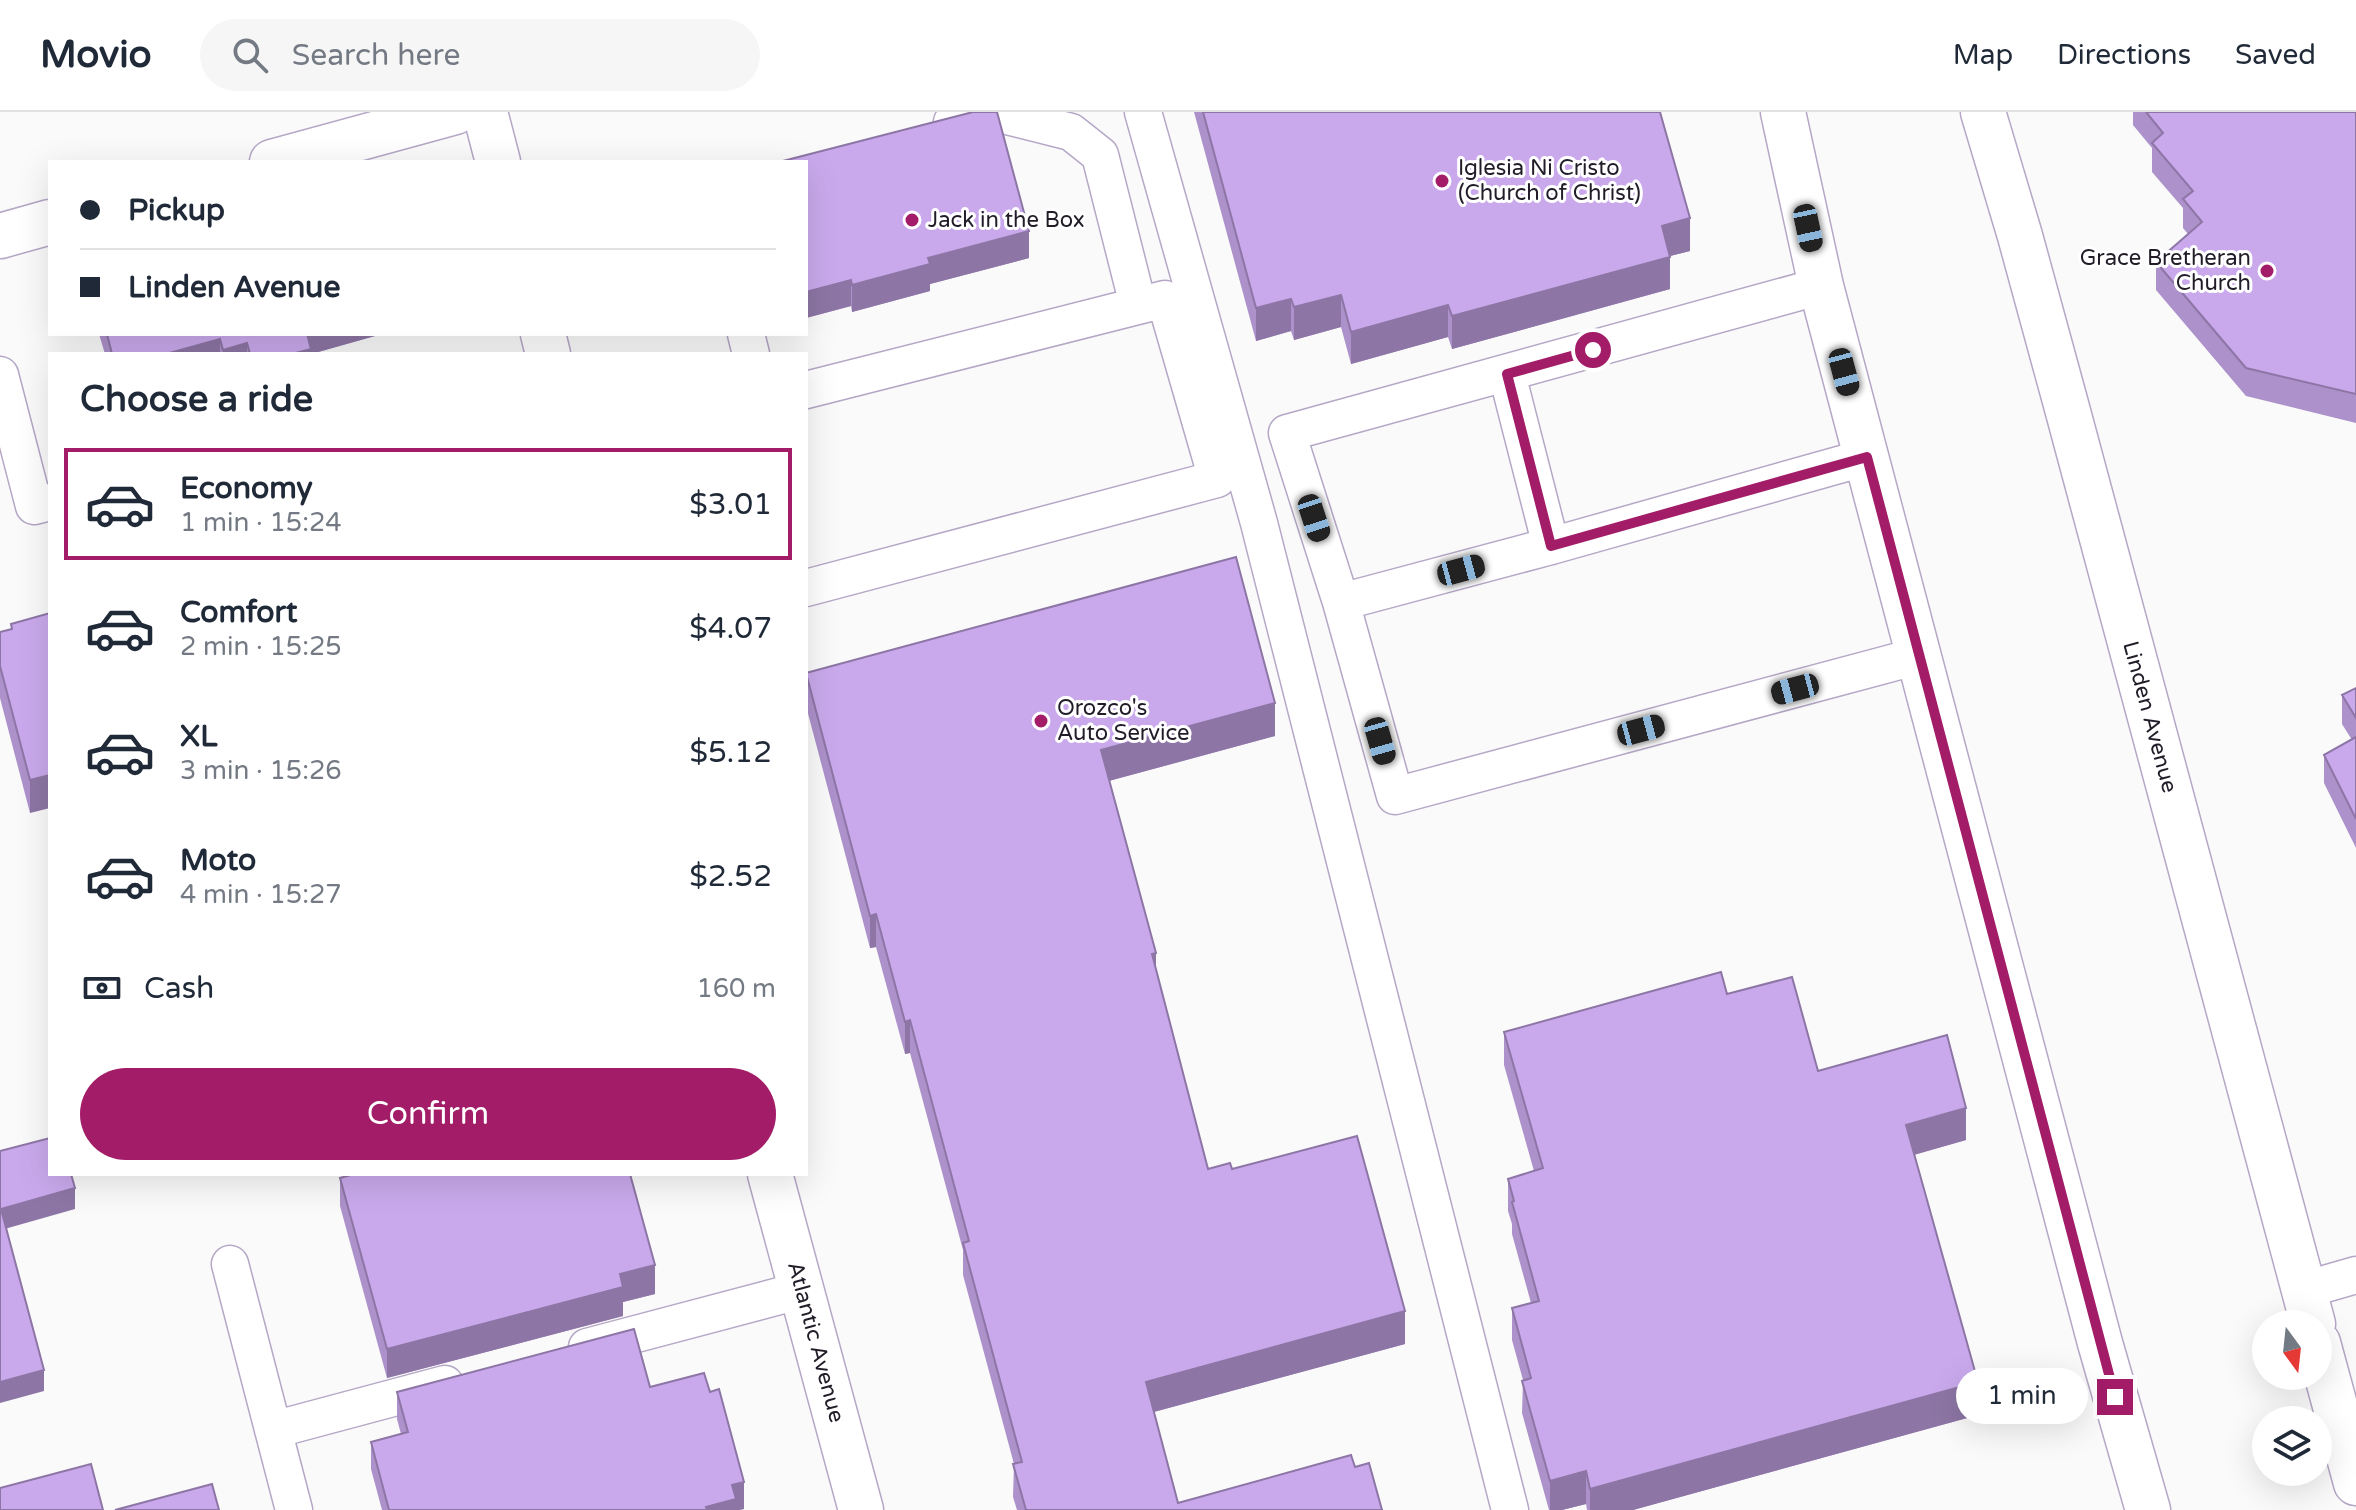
<!DOCTYPE html>
<meta charset="utf-8">
<style>
body{margin:0;font-family:"Varela Round",sans-serif;background:#f6f6f7;color:#1f2937;height:100vh;display:flex;flex-direction:column;font-size:30px;white-space:nowrap}
*{box-sizing:border-box;margin:0}
p{font-size:26px;color:#747a83}
.icon{flex:none;width:44px;height:44px;fill:none;stroke:currentColor;stroke-width:2;stroke-linecap:round;stroke-linejoin:round}
.map{position:relative;flex:1;overflow:hidden}
.sheet{position:absolute;left:48px;top:240px;width:760px;height:824px;display:flex;flex-direction:column;background:#fff;border-radius:0px;box-shadow:0 8px 32px #0002}
.sheet>*{flex:none}
.guide{position:absolute;left:48px;top:48px;width:760px;height:176px;border-radius:0px;box-shadow:0 8px 32px #0002;display:grid;align-content:center;height:176px;padding:0 32px;background:#fff}
.needle{width:52px;rotate:165deg}
.controls{position:absolute;left:2252px;top:1198px;display:grid;gap:16px}
.controls a{display:grid;place-items:center;width:80px;height:80px;border-radius:50%;background:#fff;box-shadow:0 8px 32px #0002;font-size:40px}
.end{position:absolute;width:36px;height:36px;margin:-18px;border:10px solid #a21c68;background:#fff;box-shadow:0 0 0 4px #fff}
.from{border-radius:50%}
.bubble{position:absolute;height:56px;border-radius:28px;background:#fff;box-shadow:0 8px 32px #0002;font-size:26px;font-weight:600;line-height:56px;text-align:center}
.car{position:absolute;width:24px;height:48px;margin:-24px -12px;border-radius:10px;box-shadow:0 0 6px 2px #0007;background:linear-gradient(#222 24%,#8ab4d8 0 40%,#222 0 76%,#8ab4d8 0 86%,#222 0)}
.guide b{display:flex;align-items:center;gap:28px;height:76px;font-size:30px}
.guide b+b{border-top:2px solid #e0e1e3}
.guide i{width:20px;height:20px;background:#1f2937}
ul{padding:0;list-style:none}
li{display:flex;align-items:center;gap:24px;height:112px;margin:0 16px 12px;padding:0 16px;border:4px solid transparent;border-radius:0px}
li div{flex:1}
li b{display:block;font-size:30px}
li em{font-style:normal;font-weight:600}
li.active{border-color:#a21c68}
li>.icon{width:72px;height:72px;stroke-width:1.5}
h2{padding:0 32px;font-size:36px;line-height:96px}
.pay{display:flex;align-items:center;gap:20px;height:88px;padding:0 32px;font-size:30px}
.pay p{margin-inline-start:auto}
.action{display:flex;gap:16px;margin-top:auto;padding:16px 32px}
.action a{flex:1;height:92px;border-radius:48px;background:#a21c68;color:#fff;font-size:32px;font-weight:600;line-height:92px;text-align:center}
header{display:flex;align-items:center;gap:48px;box-sizing:border-box;height:112px;padding:0 40px;background:#fff;border-bottom:2px solid #e0e1e3}
header strong{font-size:38px}
nav{display:flex;gap:44px;margin-inline-start:auto;font-size:28px}
.search{width:560px;height:72px;background:#f6f6f7;display:flex;align-items:center;gap:20px;box-sizing:border-box;padding:0 28px;border-radius:44px;color:#747a83;font-size:30px}
.map>svg:first-child{display:block}
</style>
<header>
<strong>Movio</strong>
<div class="search"><svg class="icon" aria-label="search" viewBox="0 0 24 24"><circle cx="10" cy="10" r="6"/><path d="M15 15l6 6"/></svg>Search here</div>
<nav><a>Map</a><a>Directions</a><a>Saved</a></nav>
</header>
<div class="map">
<svg width="2356" height="1398" viewBox="0 0 2356 1398">
<rect width="100%" height="100%" fill="#fafafa"/>
<g fill="none" stroke-linecap="round" stroke-linejoin="round">
<defs>
<path id="service" d="M 1143,0 L 1259,411 L 1510,1398
M 952,10 L 991,0 L 1071,20 L 1100,43 L 1138,193
M 1821,174 L 1287,321 L 1341,490 L 1395,684 L 1918,544
M 746,222 L 751,242
M 1507,262 L 1551,434
M 0,263 L 34,394 L 50,390
M 806,278 L 1165,187 L 1217,367 L 806,476
M 1341,490 L 1551,434 L 1867,345
M 230,1152 L 294,1398
M 2304,1178 L 2356,1163
M 587,1235 L 802,1178
M 273,1318 L 445,1272"/>
<path id="minor" d="M 1783,0 L 1821,174 L 2100,1231 L 2148,1398
M 1983,0 L 2020,124 L 2067,296 L 2313,1212
M 272,50 L 455,0
M 0,124 L 50,110
M 2318,1231 L 2356,1371"/>
<path id="secondary" d="M 485,0 L 498,50
M 543,222 L 548,242
M 770,1062 L 861,1398"/>
</defs>
<!-- service casing -->
<use href="#service" stroke="#b5a7c6" stroke-width="39"/>
<!-- minor casing -->
<use href="#minor" stroke="#b5a7c6" stroke-width="47"/>
<!-- secondary casing -->
<use href="#secondary" stroke="#b5a7c6" stroke-width="47"/>
<!-- service -->
<use href="#service" stroke="#fff" stroke-width="36"/>
<!-- minor -->
<use href="#minor" stroke="#fff" stroke-width="44"/>
<!-- secondary -->
<use href="#secondary" stroke="#fff" stroke-width="44"/>
</g>
<!-- wall -->
<path fill="#ad91cb" d="M 1194,0 L 1660,0 L 1690,139 L 1670,144 L 1670,177 L 1452,237 L 1448,225 L 1351,252 L 1341,215 L 1294,228 L 1291,219 L 1256,229 Z
M 2133,0 L 2356,0 L 2356,311 L 2246,284 L 2156,178 L 2156,150 L 2188,122 L 2183,116 L 2183,96 L 2152,60 L 2152,36 L 2133,13 Z
M 806,50 L 1029,146 L 930,172 L 930,179 L 852,200 L 851,194 L 806,206 Z
M 99,222 L 382,222 L 311,242 L 105,242 Z
M 50,501 L 30,701 L 0,586 L 0,520 L 11,517 L 11,512 Z
M 806,561 L 1275,624 L 1109,669 L 1156,859 L 1208,1057 L 1232,1057 L 1405,1232 L 1154,1300 L 1178,1391 L 1355,1355 L 1382,1398 L 1017,1398 L 1013,1385 L 1014,1352 L 963,1163 L 963,1138 L 910,941 L 905,942 L 876,835 L 870,836 L 806,594 Z
M 2356,576 L 2356,736 L 2324,671 L 2324,643 L 2352,628 L 2342,612 L 2342,583 Z
M 1727,882 L 1818,959 L 1966,1028 L 1914,1043 L 1978,1303 L 1633,1398 L 1587,1398 L 1586,1392 L 1562,1398 L 1549,1398 L 1522,1301 L 1523,1268 L 1512,1228 L 1512,1196 L 1531,1191 L 1512,1122 L 1512,1112 L 1508,1099 L 1508,1067 L 1534,1059 L 1504,953 L 1504,920 Z
M 340,1066 L 655,1182 L 623,1190 L 623,1204 L 387,1266 L 340,1094 Z
M 650,1275 L 744,1397 L 739,1398 L 382,1398 L 371,1357 L 371,1330 L 401,1322 L 397,1307 L 397,1280 Z"/>
<!-- shaded-wall -->
<path fill="#8d76a5" d="M 1690,106 L 1690,139 L 1662,146 L 1662,114 Z
M 1029,119 L 1029,146 L 930,172 L 930,179 L 852,200 L 852,173 L 928,146 Z
M 1670,145 L 1670,177 L 1452,237 L 1452,204 Z
M 851,168 L 851,194 L 806,206 L 806,180 Z
M 1341,183 L 1341,215 L 1294,228 L 1294,195 Z
M 1291,187 L 1291,219 L 1256,229 L 1256,196 Z
M 1448,193 L 1448,225 L 1351,252 L 1351,220 Z
M 305,222 L 382,222 L 311,242 L 292,242 Z
M 220,227 L 220,242 L 166,242 Z
M 247,231 L 247,242 L 223,242 L 223,238 Z
M 1275,591 L 1275,624 L 1101,671 L 1101,638 Z
M 50,663 L 50,696 L 30,701 L 30,668 Z
M 876,802 L 876,835 L 870,836 L 870,804 Z
M 1156,841 L 1156,874 L 1152,842 Z
M 910,908 L 910,941 L 905,942 L 905,910 Z
M 1966,996 L 1966,1028 L 1906,1045 L 1906,1013 Z
M 75,1076 L 75,1097 L 1,1118 L 1,1097 Z
M 655,1153 L 655,1182 L 623,1190 L 623,1204 L 387,1266 L 387,1237 L 620,1162 Z
M 1405,1199 L 1405,1232 L 1146,1302 L 1146,1270 Z
M 44,1258 L 44,1279 L 0,1291 L 0,1270 Z
M 1978,1270 L 1978,1303 L 1633,1398 L 1590,1398 L 1590,1377 Z
M 1586,1359 L 1586,1392 L 1562,1398 L 1550,1398 L 1550,1369 Z
M 744,1370 L 744,1397 L 739,1398 L 706,1398 L 706,1395 L 732,1373 Z"/>
<!-- building -->
<path fill="#c9a9ec" stroke="#8d76a5" stroke-width="2" d="M 973,0 L 997,0 L 1029,119 L 928,146 L 930,152 L 852,173 L 851,168 L 806,180 L 806,50 L 779,50 Z
M 1203,0 L 1660,0 L 1690,106 L 1662,114 L 1670,145 L 1452,204 L 1448,193 L 1351,220 L 1341,183 L 1294,195 L 1291,187 L 1256,196 Z
M 2146,0 L 2356,0 L 2356,282 L 2246,256 L 2156,150 L 2202,110 L 2183,87 L 2193,79 L 2152,31 L 2163,21 Z
M 107,222 L 307,222 L 311,237 L 292,242 L 250,242 L 247,231 L 223,238 L 220,227 L 166,242 L 112,242 Z
M 1236,445 L 1275,591 L 1101,638 L 1156,841 L 1152,842 L 1208,1057 L 1230,1051 L 1232,1057 L 1357,1024 L 1405,1199 L 1146,1270 L 1178,1391 L 1351,1343 L 1355,1355 L 1369,1351 L 1382,1398 L 1026,1398 L 1013,1352 L 1022,1350 L 963,1131 L 969,1129 L 910,908 L 905,910 L 876,802 L 870,804 L 806,561 Z
M 50,501 L 50,663 L 30,668 L 0,554 L 0,520 L 12,517 L 11,512 Z
M 2356,576 L 2356,606 L 2342,583 Z
M 2356,625 L 2356,707 L 2324,643 Z
M 1721,860 L 1727,882 L 1792,865 L 1818,959 L 1947,923 L 1966,996 L 1906,1013 L 1978,1270 L 1590,1377 L 1586,1359 L 1550,1369 L 1522,1269 L 1531,1266 L 1512,1196 L 1539,1189 L 1512,1090 L 1514,1089 L 1508,1067 L 1543,1056 L 1504,920 Z
M 50,1026 L 50,1062 L 71,1062 L 75,1076 L 1,1097 L 44,1258 L 0,1270 L 0,1039 Z
M 354,1062 L 630,1062 L 655,1153 L 620,1162 L 623,1175 L 387,1237 L 340,1066 Z
M 634,1217 L 650,1275 L 704,1261 L 710,1280 L 719,1277 L 744,1370 L 732,1373 L 736,1387 L 706,1395 L 707,1398 L 389,1398 L 371,1330 L 408,1320 L 397,1280 Z
M 91,1352 L 103,1398 L 0,1398 L 0,1376 Z
M 212,1372 L 219,1398 L 115,1398 Z"/>
<g fill="none" stroke-linecap="round" stroke-linejoin="round">
<!-- route -->
<path stroke="#a21c68" stroke-width="10" d="M 1593,238 L 1507,262 L 1551,434 L 1867,345 L 2115,1285"/>
</g>
<!-- markers -->
<g fill="#a21c68" stroke="#fff" stroke-width="3">
<circle cx="1442" cy="69" r="8"/>
<circle cx="912" cy="108" r="8"/>
<circle cx="2267" cy="159" r="8"/>
<circle cx="1041" cy="609" r="8"/>
</g>
<g text-anchor="middle" dominant-baseline="central" stroke-width="6" stroke-linejoin="round" paint-order="stroke">
<!-- poi labels -->
<g font-size="22" fill="#211c27" stroke="#fff" text-anchor="start">
<text x="1458" y="56">Iglesia Ni Cristo<tspan x="1458" dy="25">(Church of Christ)</tspan></text>
<text x="928" y="108">Jack in the Box</text>
<text x="2251" y="146" text-anchor="end">Grace Bretheran<tspan x="2251" dy="25">Church</tspan></text>
<text x="1057" y="596">Orozco's<tspan x="1057" dy="25">Auto Service</tspan></text>
</g>
<!-- street labels -->
<g font-size="22" fill="#211c27" stroke="#fff">
<text transform="translate(2150 605) rotate(75)">Linden Avenue</text>
<text transform="translate(816 1230) rotate(75)">Atlantic Avenue</text>
</g>
</g>
</svg>
<div class="controls">
<a><svg class="needle" viewBox="-14 -14 28 28"><path d="M0-13l5 13h-10z" fill="#e53935"/><path d="M0 13l5-13h-10z" fill="#747a83"/></svg></a>
<a><svg class="icon" aria-label="layers" viewBox="0 0 24 24"><path d="M12 4l9 5-9 5-9-5zM3 14l9 5 9-5"/></svg></a>
</div>
<i class="end from" style="left:1593px;top:238px"></i>
<i class="end" style="left:2115px;top:1285px"></i>
<div class="bubble" style="left:1956px;top:1256px;width:132px">1 min</div>
<i class="car" style="left:1808px;top:116px;rotate:168deg"></i>
<i class="car" style="left:1844px;top:260px;rotate:165deg"></i>
<i class="car" style="left:1314px;top:406px;rotate:162deg"></i>
<i class="car" style="left:1461px;top:458px;rotate:75deg"></i>
<i class="car" style="left:1795px;top:577px;rotate:255deg"></i>
<i class="car" style="left:1641px;top:618px;rotate:75deg"></i>
<i class="car" style="left:1380px;top:629px;rotate:164deg"></i>
<div class="guide">
<b><i class="from"></i>Pickup</b>
<b><i></i>Linden Avenue</b>
</div>
<section class="sheet">
<h2>Choose a ride</h2>
<ul>
<li class="active"><svg class="icon" aria-label="car" viewBox="0 0 24 24"><path d="M5 17H2v-5l4-1 3-4h7l3 4 3 1v5h-3M9 17h6M6 11h13"/><circle cx="7" cy="17" r="2"/><circle cx="17" cy="17" r="2"/></svg><div><b>Economy</b><p>1 min · 15:24</p></div><em>$3.01</em></li>
<li><svg class="icon" aria-label="car" viewBox="0 0 24 24"><path d="M5 17H2v-5l4-1 3-4h7l3 4 3 1v5h-3M9 17h6M6 11h13"/><circle cx="7" cy="17" r="2"/><circle cx="17" cy="17" r="2"/></svg><div><b>Comfort</b><p>2 min · 15:25</p></div><em>$4.07</em></li>
<li><svg class="icon" aria-label="car" viewBox="0 0 24 24"><path d="M5 17H2v-5l4-1 3-4h7l3 4 3 1v5h-3M9 17h6M6 11h13"/><circle cx="7" cy="17" r="2"/><circle cx="17" cy="17" r="2"/></svg><div><b>XL</b><p>3 min · 15:26</p></div><em>$5.12</em></li>
<li><svg class="icon" aria-label="car" viewBox="0 0 24 24"><path d="M5 17H2v-5l4-1 3-4h7l3 4 3 1v5h-3M9 17h6M6 11h13"/><circle cx="7" cy="17" r="2"/><circle cx="17" cy="17" r="2"/></svg><div><b>Moto</b><p>4 min · 15:27</p></div><em>$2.52</em></li>
</ul>
<div class="pay"><svg class="icon" aria-label="cash" viewBox="0 0 24 24"><path d="M3 7h18v10H3z"/><circle cx="12" cy="12" r="2"/></svg>Cash<p>160 m</p></div>
<div class="action"><a>Confirm</a></div>
</section>
</div>
